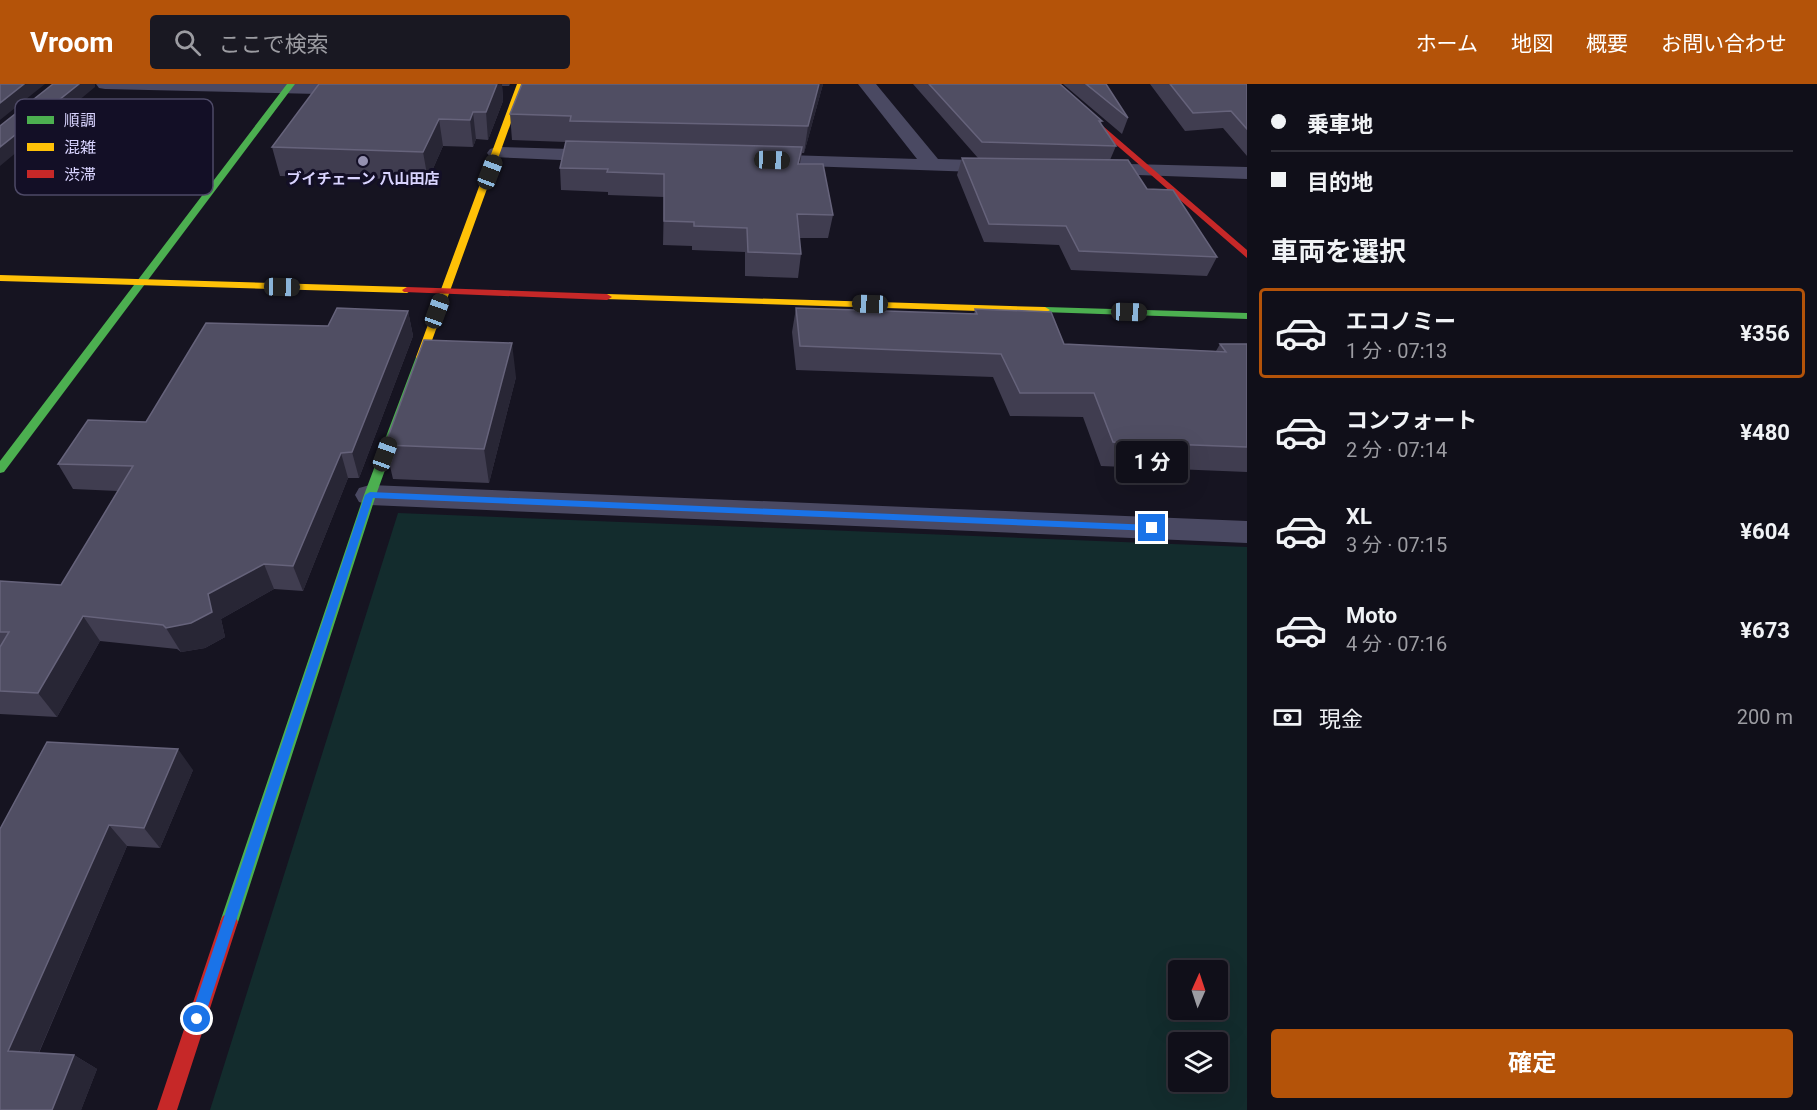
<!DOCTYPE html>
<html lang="ja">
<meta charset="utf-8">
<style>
body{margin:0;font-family:Roboto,"Noto Sans JP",sans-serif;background:#191822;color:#f1f3f6;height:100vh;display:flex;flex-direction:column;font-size:22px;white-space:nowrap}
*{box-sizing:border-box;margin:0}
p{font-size:20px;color:#9c9ca2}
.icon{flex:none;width:33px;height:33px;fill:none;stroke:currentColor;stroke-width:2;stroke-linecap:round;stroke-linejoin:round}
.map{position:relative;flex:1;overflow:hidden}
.side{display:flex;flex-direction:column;background:#100f19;width:570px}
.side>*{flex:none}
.banner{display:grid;align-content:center;height:132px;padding:0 24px;background:#100f19}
.needle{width:39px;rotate:3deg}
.buttons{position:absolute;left:1168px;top:876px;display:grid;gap:12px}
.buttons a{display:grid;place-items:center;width:60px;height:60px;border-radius:6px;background:#100f19;box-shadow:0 6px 24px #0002,0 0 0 2px #302f38;font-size:30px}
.end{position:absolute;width:27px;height:27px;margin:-14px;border:8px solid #1a73e8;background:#fff;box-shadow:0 0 0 3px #fff}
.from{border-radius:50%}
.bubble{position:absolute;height:42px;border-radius:6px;background:#100f19;box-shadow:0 6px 24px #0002,0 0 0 2px #302f38;font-size:20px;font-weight:700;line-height:42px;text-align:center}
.car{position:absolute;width:18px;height:36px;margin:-18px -9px;border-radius:8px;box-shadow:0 0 4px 2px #0007;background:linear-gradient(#222 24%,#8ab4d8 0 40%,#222 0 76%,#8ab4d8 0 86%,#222 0)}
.banner b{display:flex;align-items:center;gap:21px;height:57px;font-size:22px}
.banner b+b{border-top:2px solid #302f38}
.banner i{width:15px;height:15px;background:#f1f3f6}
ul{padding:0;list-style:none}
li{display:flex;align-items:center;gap:18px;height:90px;margin:0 12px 9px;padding:0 12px;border:3px solid transparent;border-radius:6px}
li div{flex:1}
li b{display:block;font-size:22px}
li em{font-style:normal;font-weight:700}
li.current{border-color:#b45309}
li>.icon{width:54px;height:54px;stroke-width:1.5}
h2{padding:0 24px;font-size:27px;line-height:72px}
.pay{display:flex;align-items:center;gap:15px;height:66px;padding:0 24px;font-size:22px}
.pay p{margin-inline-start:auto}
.cta{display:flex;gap:12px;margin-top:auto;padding:12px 24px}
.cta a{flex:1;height:69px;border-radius:6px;background:#b45309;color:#fff;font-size:24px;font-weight:700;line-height:69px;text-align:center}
header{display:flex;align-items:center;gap:36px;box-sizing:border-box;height:84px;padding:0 30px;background:#b45309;color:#fff}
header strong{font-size:28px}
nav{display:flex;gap:33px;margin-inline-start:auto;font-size:21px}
.search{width:420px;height:54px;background:#191822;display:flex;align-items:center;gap:15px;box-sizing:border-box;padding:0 21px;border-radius:6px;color:#9c9ca2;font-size:22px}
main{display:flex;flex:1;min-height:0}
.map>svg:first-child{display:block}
</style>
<header>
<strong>Vroom</strong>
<div class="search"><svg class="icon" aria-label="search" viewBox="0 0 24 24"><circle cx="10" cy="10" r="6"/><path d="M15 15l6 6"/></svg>ここで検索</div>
<nav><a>ホーム</a><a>地図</a><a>概要</a><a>お問い合わせ</a></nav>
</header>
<main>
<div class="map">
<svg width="1247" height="1026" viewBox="0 0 1247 1026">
<rect width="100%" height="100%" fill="#161421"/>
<!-- green -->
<path fill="#132c2d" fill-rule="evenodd" d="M 398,429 L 1247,463 L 1247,1026 L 210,1026 ZM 1179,886 L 1218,886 L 1218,926 L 1179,926 ZM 1179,958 L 1218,958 L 1218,998 L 1179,998 Z"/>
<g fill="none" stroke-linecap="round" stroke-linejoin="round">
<!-- street -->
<path fill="#4a4962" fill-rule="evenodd" d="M 96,0 L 326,0 L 367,2 L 370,6 L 367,10 L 361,11 L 105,5 L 99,4 Z
M 858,0 L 876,0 L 938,75 L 1005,77 L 1012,79 L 1015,83 L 1012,87 L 1005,89 L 750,80 L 747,76 L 750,72 L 757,70 L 917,75 Z
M 497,63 L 607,66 L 614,68 L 617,72 L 614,76 L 607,78 L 490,73 L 487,69 L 490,65 Z
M 1090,79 L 1247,83 L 1247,95 L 1083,89 L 1080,85 L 1083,81 Z
M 370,401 L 1247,437 L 1247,459 L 370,421 L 359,418 L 355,411 L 359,404 Z"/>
<!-- fast -->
<path fill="#4caf50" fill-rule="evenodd" d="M 287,0 L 295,0 L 4,388 L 0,389 L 0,377 Z
M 1045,223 L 1247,229 L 1247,235 L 1042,228 L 1042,224 Z
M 421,270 L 426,273 L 376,411 L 238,838 L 235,844 L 229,847 L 223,844 L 220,838 L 364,411 L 416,273 Z"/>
<!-- slow -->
<path fill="#ffc107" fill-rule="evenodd" d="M 517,0 L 525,0 L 426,273 L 425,275 L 417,275 L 416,273 Z
M 0,191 L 407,203 L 412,206 L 407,209 L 0,197 Z
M 607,210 L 1045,223 L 1050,226 L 1045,229 L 604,215 L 604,211 Z"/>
<!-- jam -->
<path fill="#c62828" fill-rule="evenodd" d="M 1046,0 L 1054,0 L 1247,166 L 1247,174 Z
M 407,203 L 607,210 L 612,213 L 607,216 L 404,208 L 402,206 Z
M 229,829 L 235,832 L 238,838 L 177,1026 L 157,1026 L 220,838 L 223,832 Z"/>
</g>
<!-- wall -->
<path fill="#403d50" d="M 319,0 L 510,0 L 509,2 L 502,2 L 503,17 L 488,56 L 476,55 L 473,63 L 443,62 L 428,96 L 280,92 L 272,63 Z
M 522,0 L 823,0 L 804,69 L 802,69 L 800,80 L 833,131 L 828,154 L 799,154 L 801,170 L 798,194 L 745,192 L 745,168 L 692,166 L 692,162 L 663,161 L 664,113 L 608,111 L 608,108 L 561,106 L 560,84 L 566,58 L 512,56 L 510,30 Z
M 913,0 L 1060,0 L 1102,37 L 1101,39 L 1116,62 L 1110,76 L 1147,105 L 1217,173 L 1207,192 L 1071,186 L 1059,161 L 984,158 L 957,91 L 962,74 L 978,74 Z
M 1063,0 L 1106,0 L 1128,34 L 1122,50 Z
M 1150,0 L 1247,0 L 1247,72 L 1223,44 L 1185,47 Z
M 796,224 L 974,230 L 975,225 L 1064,260 L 1216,267 L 1220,260 L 1247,260 L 1247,388 L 1101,382 L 1083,333 L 1010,332 L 993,293 L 796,286 L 792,248 Z
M 408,227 L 413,252 L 359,394 L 348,394 L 303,507 L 274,505 L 221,535 L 225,553 L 205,564 L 181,568 L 177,565 L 100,557 L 57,633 L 0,630 L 0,497 L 61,501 L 118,407 L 73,405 L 58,380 L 146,338 L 328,242 Z
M 516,293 L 489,399 L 393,395 L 385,361 Z
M 193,686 L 160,764 L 127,762 L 39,969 L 74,971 L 97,985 L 81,1026 L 0,1026 L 0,745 Z"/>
<!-- shaded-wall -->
<path fill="#282635" d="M 24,0 L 45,0 L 0,36 L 0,19 Z
M 79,0 L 95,0 L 95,3 L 0,82 L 0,63 Z
M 497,0 L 502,0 L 503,17 L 488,56 L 486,28 Z
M 819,0 L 823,0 L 804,69 L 808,42 Z
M 473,28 L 476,55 L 473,63 L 470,36 Z
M 439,35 L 443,62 L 428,96 L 423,68 Z
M 802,63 L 799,85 L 798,80 Z
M 408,227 L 413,252 L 359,394 L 352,368 Z
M 512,259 L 516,293 L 489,399 L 484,365 Z
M 341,369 L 348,394 L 303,507 L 293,482 Z
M 264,480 L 274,505 L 221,535 L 225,553 L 205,564 L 181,568 L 166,544 L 208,510 Z
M 83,532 L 100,557 L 57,633 L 38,609 Z
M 178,665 L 193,686 L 160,764 L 144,744 Z
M 109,741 L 127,762 L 33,982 L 8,967 Z
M 74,971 L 97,985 L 81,1026 L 52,1026 Z"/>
<!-- building -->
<path fill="#504e63" stroke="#66637b" stroke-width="1.5" d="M 0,0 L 24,0 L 0,19 Z
M 53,0 L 79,0 L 0,63 L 0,42 Z
M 319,0 L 497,0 L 486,28 L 473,28 L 470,36 L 439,35 L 423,68 L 272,63 Z
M 522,0 L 819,0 L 808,42 L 570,37 L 571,32 L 510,30 Z
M 929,0 L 1060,0 L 1102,37 L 1099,37 L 1116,62 L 982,58 Z
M 1086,0 L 1106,0 L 1128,34 Z
M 1170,0 L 1247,0 L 1247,45 L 1231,27 L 1193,29 Z
M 566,57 L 802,63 L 798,80 L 823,80 L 833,131 L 797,130 L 801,170 L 748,168 L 747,144 L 694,142 L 694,138 L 664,137 L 664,90 L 607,88 L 608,85 L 560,84 Z
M 962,74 L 1128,76 L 1147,105 L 1173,106 L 1217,173 L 1079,167 L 1066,142 L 989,140 Z
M 337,224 L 408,227 L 352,368 L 341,369 L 293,482 L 264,480 L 208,510 L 212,528 L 191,539 L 166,544 L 163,541 L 83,532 L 38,609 L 0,607 L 0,563 L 9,548 L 0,548 L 0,497 L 61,501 L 133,382 L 58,380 L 88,336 L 146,338 L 206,239 L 328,242 Z
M 796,224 L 977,230 L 975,225 L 1051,228 L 1064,260 L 1226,268 L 1220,260 L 1247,260 L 1247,363 L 1113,358 L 1094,309 L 1020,309 L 1001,270 L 800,262 Z
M 424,256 L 512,259 L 484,365 L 385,361 Z
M 47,658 L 178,665 L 144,744 L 109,741 L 8,967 L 74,971 L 52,1026 L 0,1026 L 0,745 Z"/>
<!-- route -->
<path fill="#1a73e8" d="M 370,408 L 1152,441 L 1157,444 L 1152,447 L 373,414 L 204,935 L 202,940 L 197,942 L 192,940 L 190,935 L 365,411 Z"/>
<!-- markers -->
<circle fill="#9591b1" stroke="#130f26" stroke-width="2" cx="363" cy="77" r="6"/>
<g text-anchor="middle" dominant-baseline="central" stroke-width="6" stroke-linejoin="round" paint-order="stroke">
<!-- far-poi labels -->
<g font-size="15" font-weight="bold" fill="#d9d4ff" stroke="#130f26">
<text x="363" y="95">ブイチェーン 八山田店</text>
</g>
</g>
<!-- legend -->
<rect x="15" y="15" width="198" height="96" rx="9" fill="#130f26" stroke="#4e4a67" stroke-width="1.5"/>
<rect x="27" y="32" width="27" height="8" fill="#4caf50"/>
<rect x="27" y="59" width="27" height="8" fill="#ffc107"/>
<rect x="27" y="86" width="27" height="8" fill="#c62828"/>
<g font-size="16" fill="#d9d4ff">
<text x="64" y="42">順調</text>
<text x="64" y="69">混雑</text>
<text x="64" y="96">渋滞</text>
</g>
</svg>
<div class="buttons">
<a><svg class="needle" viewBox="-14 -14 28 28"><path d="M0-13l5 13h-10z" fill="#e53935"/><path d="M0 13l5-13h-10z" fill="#9c9ca2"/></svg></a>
<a><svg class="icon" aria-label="layers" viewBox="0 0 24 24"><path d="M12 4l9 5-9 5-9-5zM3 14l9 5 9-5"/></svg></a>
</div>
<i class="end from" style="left:197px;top:935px"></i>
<i class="end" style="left:1152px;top:444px"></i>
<div class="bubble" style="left:1116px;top:357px;width:72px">1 分</div>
<i class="car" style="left:772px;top:76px;rotate:92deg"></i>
<i class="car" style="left:490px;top:88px;rotate:21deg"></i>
<i class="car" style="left:282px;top:203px;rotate:91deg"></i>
<i class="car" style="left:870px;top:220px;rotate:272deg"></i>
<i class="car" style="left:437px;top:227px;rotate:20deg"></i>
<i class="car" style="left:1129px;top:228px;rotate:92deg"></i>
<i class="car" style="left:385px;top:370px;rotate:20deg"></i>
</div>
<section class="side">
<div class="banner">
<b><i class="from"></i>乗車地</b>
<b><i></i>目的地</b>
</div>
<h2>車両を選択</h2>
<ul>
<li class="current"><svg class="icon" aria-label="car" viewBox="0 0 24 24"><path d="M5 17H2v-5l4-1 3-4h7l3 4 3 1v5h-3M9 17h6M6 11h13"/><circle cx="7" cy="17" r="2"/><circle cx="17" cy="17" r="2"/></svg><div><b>エコノミー</b><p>1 分 · 07:13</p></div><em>¥356</em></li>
<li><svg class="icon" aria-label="car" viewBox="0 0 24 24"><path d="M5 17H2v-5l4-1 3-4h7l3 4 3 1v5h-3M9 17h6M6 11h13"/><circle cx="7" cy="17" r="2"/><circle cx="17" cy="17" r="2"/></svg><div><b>コンフォート</b><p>2 分 · 07:14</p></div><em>¥480</em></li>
<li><svg class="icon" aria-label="car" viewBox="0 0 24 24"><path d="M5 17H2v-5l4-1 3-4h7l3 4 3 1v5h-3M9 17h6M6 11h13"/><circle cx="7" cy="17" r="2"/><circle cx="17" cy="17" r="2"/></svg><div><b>XL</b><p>3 分 · 07:15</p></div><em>¥604</em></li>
<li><svg class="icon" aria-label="car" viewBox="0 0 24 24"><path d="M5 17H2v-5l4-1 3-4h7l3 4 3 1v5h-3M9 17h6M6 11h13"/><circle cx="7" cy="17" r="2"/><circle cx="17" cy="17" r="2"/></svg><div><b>Moto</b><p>4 分 · 07:16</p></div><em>¥673</em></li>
</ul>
<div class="pay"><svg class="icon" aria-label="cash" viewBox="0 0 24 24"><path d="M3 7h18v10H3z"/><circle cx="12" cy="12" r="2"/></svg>現金<p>200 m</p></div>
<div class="cta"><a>確定</a></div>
</section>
</main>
